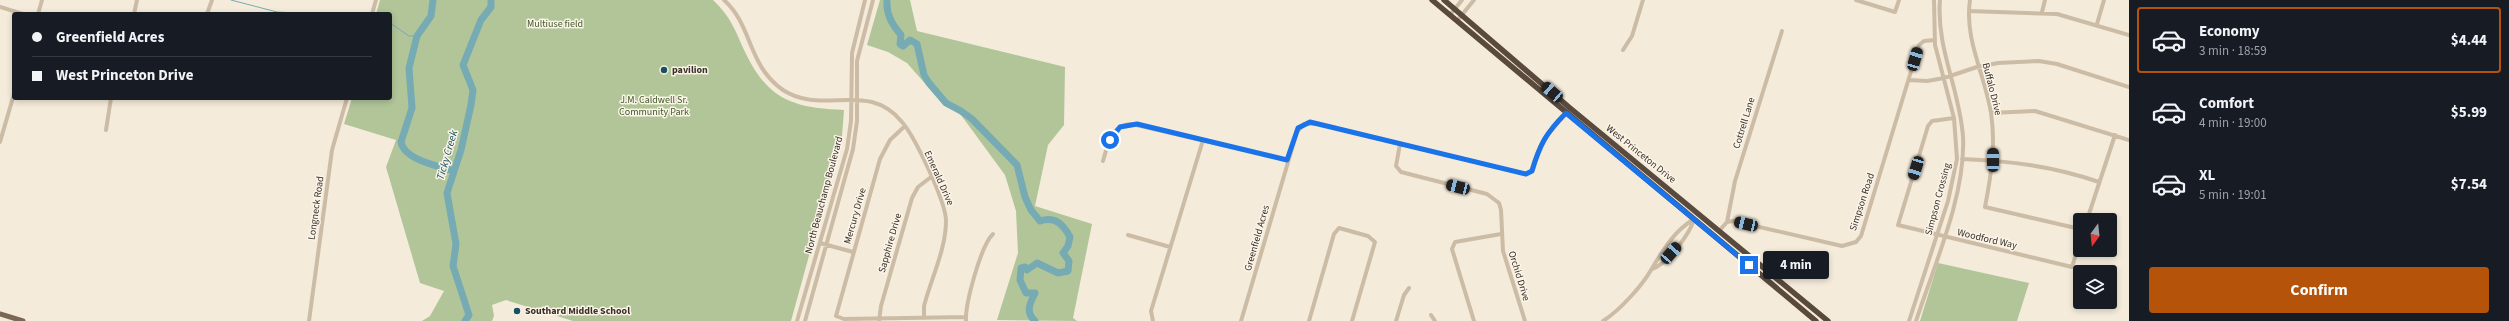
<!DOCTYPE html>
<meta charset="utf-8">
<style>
body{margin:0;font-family:"Source Sans 3",sans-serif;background:#20242c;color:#f1f3f6;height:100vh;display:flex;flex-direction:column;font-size:15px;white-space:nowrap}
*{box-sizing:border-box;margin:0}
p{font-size:13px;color:#9ea1a6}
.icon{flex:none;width:22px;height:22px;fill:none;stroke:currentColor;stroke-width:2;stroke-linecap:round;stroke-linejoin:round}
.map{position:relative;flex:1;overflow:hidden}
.drawer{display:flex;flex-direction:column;background:#171b24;width:380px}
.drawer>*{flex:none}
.hud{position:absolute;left:12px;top:12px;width:380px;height:88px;border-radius:4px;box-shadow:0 2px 6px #0003;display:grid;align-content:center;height:88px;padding:0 20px;background:#171b24}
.needle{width:26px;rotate:195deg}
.buttons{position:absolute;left:2073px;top:213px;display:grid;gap:8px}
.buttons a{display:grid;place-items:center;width:44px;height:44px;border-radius:4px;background:#171b24;box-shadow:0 2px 6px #0003;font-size:20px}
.end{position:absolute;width:18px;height:18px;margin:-9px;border:5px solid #1a73e8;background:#fff;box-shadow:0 0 0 2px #fff}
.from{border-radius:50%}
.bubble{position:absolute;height:28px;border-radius:4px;background:#171b24;box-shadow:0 2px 6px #0003;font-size:13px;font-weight:700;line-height:28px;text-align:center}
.car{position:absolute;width:12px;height:24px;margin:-12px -6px;border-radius:5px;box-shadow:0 0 3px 1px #0007;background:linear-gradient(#222 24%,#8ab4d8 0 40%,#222 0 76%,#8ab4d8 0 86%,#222 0)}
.hud b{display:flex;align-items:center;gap:14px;height:38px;font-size:15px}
.hud b+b{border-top:1px solid #363941}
.hud i{width:10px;height:10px;background:#f1f3f6}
ul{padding:7px 0 0;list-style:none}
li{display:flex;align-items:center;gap:12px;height:66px;margin:0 8px 6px;padding:0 12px;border:2px solid transparent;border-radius:4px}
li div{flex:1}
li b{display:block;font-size:15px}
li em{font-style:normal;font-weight:700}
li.current{border-color:#b45309}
li>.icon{width:36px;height:36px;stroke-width:1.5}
.button{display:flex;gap:8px;margin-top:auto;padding:8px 20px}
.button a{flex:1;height:46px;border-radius:4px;background:#b45309;color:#fff;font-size:16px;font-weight:700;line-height:46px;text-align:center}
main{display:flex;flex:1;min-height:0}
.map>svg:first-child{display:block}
</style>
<main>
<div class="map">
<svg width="2129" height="321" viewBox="0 0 2129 321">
<rect width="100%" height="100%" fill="#f4ebdb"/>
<!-- green -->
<path fill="#b1c599" d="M 380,0 L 713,0 C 731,17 735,30 745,52 C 768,100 793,108 844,110 L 842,136 L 791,321 L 573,321 L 506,300 L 492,305 L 494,316 L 492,321 L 422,321 L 430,316 L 444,291 L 420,283 L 386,167 L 396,140 L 344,124 L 352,98 L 390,98 L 390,14 L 376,14 Z
M 880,0 L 910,0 L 917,31 L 1065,67 L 1064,125 L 1048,145 L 1035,206 L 1092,224 L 1073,318 L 1077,321 L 997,320 L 1018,253 L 1016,211 L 1005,175 L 961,115 L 942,103 L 907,63 L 888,52 L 867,45 Z
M 1938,263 L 2029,283 L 2017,321 L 1920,321 Z"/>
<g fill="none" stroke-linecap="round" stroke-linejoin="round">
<!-- stream -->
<path stroke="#77abb4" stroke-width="1" d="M 231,0 L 277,12 L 311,14
M 390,23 L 409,36 L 417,36"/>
<!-- river -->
<path stroke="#77abb4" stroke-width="7" d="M 433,0 L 431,16 L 417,36 L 409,68 L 412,108 L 401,142 C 404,160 439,166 454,171
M 887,0 C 886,15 892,24 901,35 L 900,44 L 903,46 L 910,40 L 917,44 L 924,75 L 929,83 L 946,103 L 961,111 L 972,119 L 1017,165 L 1025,197 L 1031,210 L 1040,221 C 1055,216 1063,224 1070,237 L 1068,246 L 1063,253 L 1069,261 L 1068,271 L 1058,273 L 1037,263 L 1027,270 L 1025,267 L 1021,268 L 1020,280 L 1026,293 L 1035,293 C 1030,303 1025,312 1035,321
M 465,321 L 469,315 L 453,266 L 456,244 L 447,193 L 461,150 L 471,105 L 473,90 L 463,65 L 481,20 L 491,7 L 491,0"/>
<!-- minor -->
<path stroke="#cdbca5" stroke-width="4" d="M 724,0 C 753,26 747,65 783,90 C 812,109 842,95 872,102 C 884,105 894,112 902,122 C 915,137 946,202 946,221 C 946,249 931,279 924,306 L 924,318
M 1856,0 L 1895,12 L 1899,0
M 1970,0 C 1964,39 1985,75 1991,113 C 1996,145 1991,176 1985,207 L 2080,229
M 0,7 L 23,14
M 1969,11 L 2057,14 L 2129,35
M 2042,12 L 2045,0
M 38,14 L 42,0
M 134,14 L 137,0
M 207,14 L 212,0
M 372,14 L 376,0
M 1450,15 L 1462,0
M 1457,21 L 1474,0
M 2097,24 L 2104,0
M 1623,50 L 1632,36 L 1643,0
M 1909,80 L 1927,81 L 1944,78 L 1977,67 L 1998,63 L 2039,61 L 2057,64 L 2129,87
M 1991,113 L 2035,111 L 2129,140
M 1954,118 L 1932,121 L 1928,126 L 1898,225 L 2072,267 L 2080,241
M 905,126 L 890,140 L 880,159 L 836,316 L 844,319 L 966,317
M 106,130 L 111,98
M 0,142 L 14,94
M 1400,144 L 1396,166 L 1401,172 L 1487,194 L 1499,203 L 1501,210 L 1503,251 L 1525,321
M 1962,159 C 2011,161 2052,166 2099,182
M 1103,161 C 1108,144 1111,124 1132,124 L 1287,160
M 2087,220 L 2115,135
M 1727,222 L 1735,181 L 1782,31
M 1719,231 L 1727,222 L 1733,221 L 1842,246 L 1856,242 L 1861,236 L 1919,45 L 1924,41 L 1934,40
M 1128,235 L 1170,247
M 820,243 L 853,252
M 1652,269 C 1667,264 1690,234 1694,219
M 1431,315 L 1435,321
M 309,321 L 332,150 L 347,98
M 797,321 L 847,149 L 851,121 L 852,53 L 865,0
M 805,321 L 853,149 L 857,121 L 857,61 L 873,0
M 879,321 L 881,306 L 912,198 L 918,187 L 931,177
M 966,321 C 965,304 981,245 993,234
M 1153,321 L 1151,311 L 1203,140
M 1241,321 L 1297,132 L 1304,124 L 1318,124 L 1526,174 L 1531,171 C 1542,137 1546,137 1568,111
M 1309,321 L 1334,234 L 1339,228 L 1368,236 L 1375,242 L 1352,321
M 1396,321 L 1404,295 L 1409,288
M 1474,321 L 1452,249 L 1455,242 L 1501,234
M 1603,321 C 1619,311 1642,286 1651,270 C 1663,250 1674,231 1694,219
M 1909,321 L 1948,201 L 1957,159 L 1954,118 L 1935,45 L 1934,0
M 1916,321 C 1934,266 1966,194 1963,137 C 1960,90 1936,48 1940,0"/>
<!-- major -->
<path stroke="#7c6757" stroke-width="5" d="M 0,314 L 23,321"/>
<!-- highway -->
<path stroke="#5a4a3d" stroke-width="5.5" d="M 1432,0 L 1816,321
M 1444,0 L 1570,108 L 1828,321"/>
</g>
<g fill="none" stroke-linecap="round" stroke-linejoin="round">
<!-- route -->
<path stroke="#1a73e8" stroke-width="5" d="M 1110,140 L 1120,127 L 1137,124 L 1287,160 L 1298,128 L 1310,122 L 1526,174 L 1532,171 C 1540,144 1546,133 1566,113 L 1749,265"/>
</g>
<!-- markers -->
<g fill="#19525e" stroke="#fbf4e8" stroke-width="1.5">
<circle cx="664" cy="70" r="4"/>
<circle cx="517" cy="311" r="4"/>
</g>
<g text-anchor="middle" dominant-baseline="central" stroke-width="3" stroke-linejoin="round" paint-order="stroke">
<!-- park labels -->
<g font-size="10" fill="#425929" stroke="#fbf4e8">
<text x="555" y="24">Multiuse field</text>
<text x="654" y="100">J.M. Caldwell Sr.<tspan x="654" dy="12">Community Park</tspan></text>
</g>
<!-- poi labels -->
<g font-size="10" font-weight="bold" fill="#392f27" stroke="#fbf4e8" text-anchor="start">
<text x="672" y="70">pavilion</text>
<text x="525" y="311">Southard Middle School</text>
</g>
<!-- street labels -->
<g font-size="10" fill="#392f27" stroke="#fbf4e8">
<text transform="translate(1992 89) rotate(76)">Buffalo Drive</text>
<text transform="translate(1744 123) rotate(-73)">Cottrell Lane</text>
<text transform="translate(1641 154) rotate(39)">West Princeton Drive</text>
<text transform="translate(939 178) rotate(66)">Emerald Drive</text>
<text transform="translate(824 195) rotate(-75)">North Beauchamp Boulevard</text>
<text transform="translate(1938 199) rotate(-75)">Simpson Crossing</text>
<text transform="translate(1862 202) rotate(-72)">Simpson Road</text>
<text transform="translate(316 208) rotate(-82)">Longneck Road</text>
<text transform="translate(855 216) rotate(-74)">Mercury Drive</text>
<text transform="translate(1257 238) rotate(-74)">Greenfield Acres</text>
<text transform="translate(1987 239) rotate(13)">Woodford Way</text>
<text transform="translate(890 243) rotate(-74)">Sapphire Drive</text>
<text transform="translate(1519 276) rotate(73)">Orchid Drive</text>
</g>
<!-- water labels -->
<g font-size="11" font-style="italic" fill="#19525e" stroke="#fbf4e8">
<text transform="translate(447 155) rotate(-74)">Ticky Creek</text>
</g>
</g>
</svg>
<div class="buttons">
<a><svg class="needle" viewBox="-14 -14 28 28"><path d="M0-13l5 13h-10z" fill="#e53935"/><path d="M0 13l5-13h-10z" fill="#9ea1a6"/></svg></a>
<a><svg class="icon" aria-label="layers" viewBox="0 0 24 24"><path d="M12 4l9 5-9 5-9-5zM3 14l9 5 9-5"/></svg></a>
</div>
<i class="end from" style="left:1110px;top:140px"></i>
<i class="end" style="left:1749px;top:265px"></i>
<div class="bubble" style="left:1763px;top:251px;width:66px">4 min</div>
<i class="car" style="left:1915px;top:59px;rotate:16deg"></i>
<i class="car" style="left:1552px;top:92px;rotate:311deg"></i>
<i class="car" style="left:1993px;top:160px;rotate:0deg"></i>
<i class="car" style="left:1916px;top:168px;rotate:197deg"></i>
<i class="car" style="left:1458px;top:187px;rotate:284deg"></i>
<i class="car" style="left:1746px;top:224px;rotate:283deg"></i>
<i class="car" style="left:1671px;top:253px;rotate:41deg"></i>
<div class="hud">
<b><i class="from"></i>Greenfield Acres</b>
<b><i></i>West Princeton Drive</b>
</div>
</div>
<section class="drawer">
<ul>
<li class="current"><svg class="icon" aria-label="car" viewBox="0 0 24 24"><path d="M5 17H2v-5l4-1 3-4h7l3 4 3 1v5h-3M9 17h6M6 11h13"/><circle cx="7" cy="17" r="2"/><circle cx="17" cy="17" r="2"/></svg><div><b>Economy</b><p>3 min · 18:59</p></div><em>$4.44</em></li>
<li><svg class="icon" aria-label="car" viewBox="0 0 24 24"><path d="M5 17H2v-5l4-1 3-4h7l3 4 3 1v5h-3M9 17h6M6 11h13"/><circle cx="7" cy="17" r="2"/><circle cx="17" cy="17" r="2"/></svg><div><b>Comfort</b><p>4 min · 19:00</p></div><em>$5.99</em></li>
<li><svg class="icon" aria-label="car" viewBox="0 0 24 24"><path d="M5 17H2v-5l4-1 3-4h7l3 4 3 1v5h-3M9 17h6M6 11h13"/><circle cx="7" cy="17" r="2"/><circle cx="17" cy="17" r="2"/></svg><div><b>XL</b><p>5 min · 19:01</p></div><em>$7.54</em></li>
</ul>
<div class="button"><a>Confirm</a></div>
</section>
</main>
